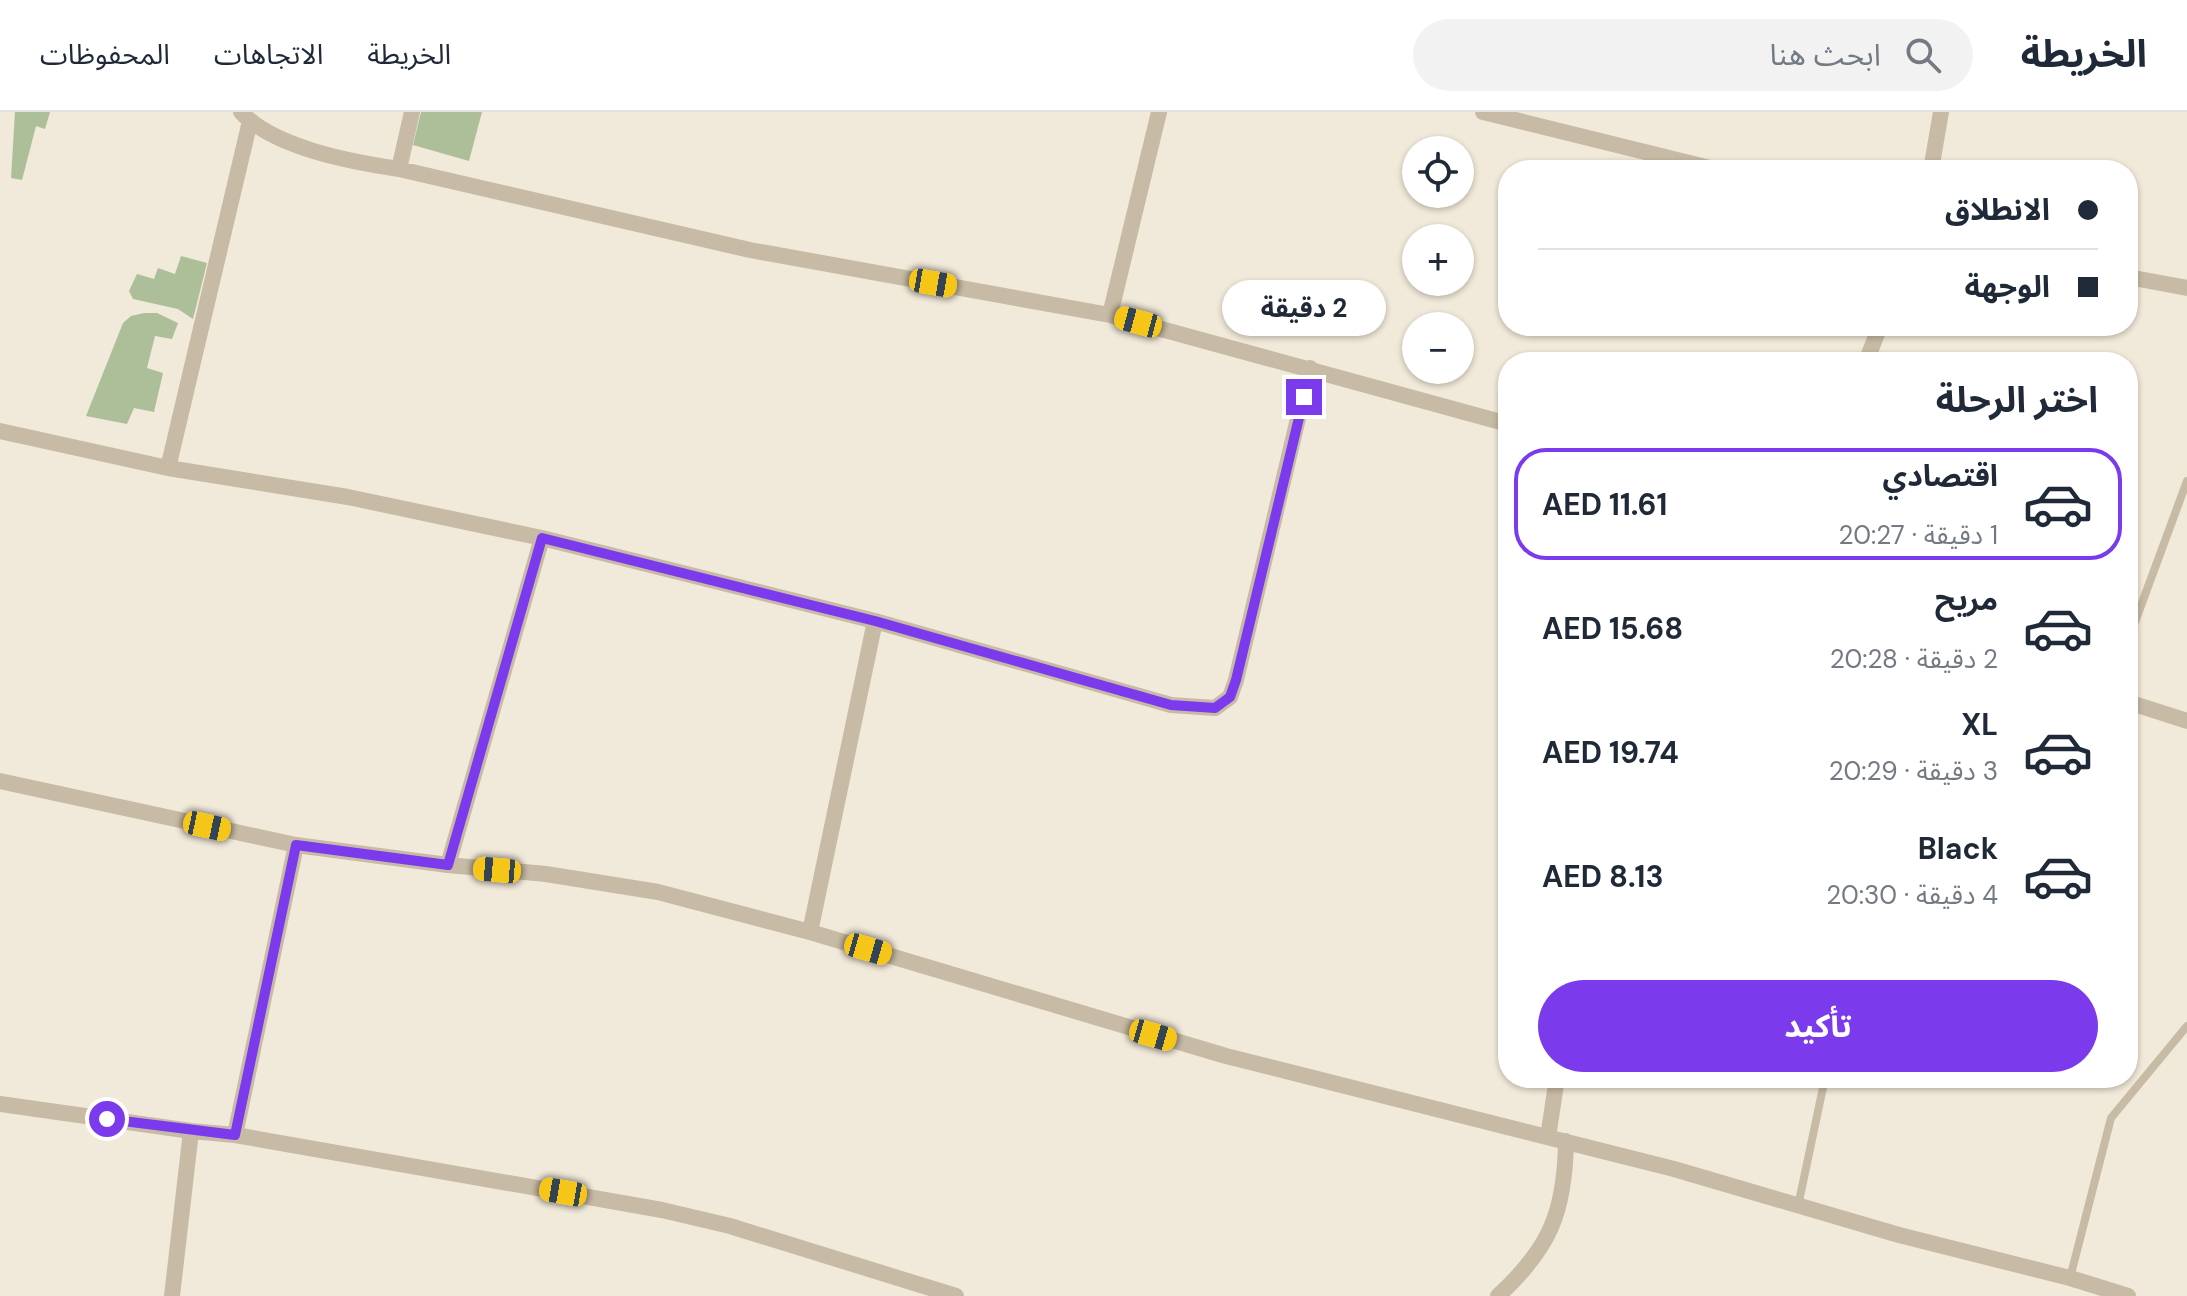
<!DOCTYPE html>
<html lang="ar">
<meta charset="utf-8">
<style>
body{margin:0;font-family:"DM Sans","Noto Sans Arabic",sans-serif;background:#f2f2f3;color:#1f2937;direction:rtl;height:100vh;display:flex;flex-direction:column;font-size:30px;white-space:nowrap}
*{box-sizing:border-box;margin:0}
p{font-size:26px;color:#747a83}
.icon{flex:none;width:44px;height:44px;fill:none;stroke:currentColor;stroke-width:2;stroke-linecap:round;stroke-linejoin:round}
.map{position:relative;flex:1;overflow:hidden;direction:ltr}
.details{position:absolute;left:1498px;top:240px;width:640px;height:736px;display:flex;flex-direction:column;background:#fff;border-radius:32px;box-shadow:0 2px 6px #0004;direction:rtl}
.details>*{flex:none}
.banner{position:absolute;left:1498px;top:48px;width:640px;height:176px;border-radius:32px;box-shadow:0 2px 6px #0004;direction:rtl;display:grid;align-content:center;height:176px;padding:0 40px;background:#fff}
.buttons{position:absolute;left:1402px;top:24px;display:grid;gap:16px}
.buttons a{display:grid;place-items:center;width:72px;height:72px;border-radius:50%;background:#fff;box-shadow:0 2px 6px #0004;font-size:40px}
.end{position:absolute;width:36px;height:36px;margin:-18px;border:10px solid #7c3aed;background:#fff;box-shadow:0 0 0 4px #fff}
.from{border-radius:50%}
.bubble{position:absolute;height:56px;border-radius:28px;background:#fff;box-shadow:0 2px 6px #0004;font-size:26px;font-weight:700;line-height:56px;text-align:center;direction:rtl}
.car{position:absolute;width:24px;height:48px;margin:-24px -12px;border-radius:10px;box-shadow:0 0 6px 2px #0007;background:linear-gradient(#f5c518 24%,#345 0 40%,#f5c518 0 76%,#345 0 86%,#f5c518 0)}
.banner b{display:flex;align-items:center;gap:28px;height:76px;font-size:30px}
.banner b+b{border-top:2px solid #e0e1e3}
.banner i{width:20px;height:20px;background:#1f2937}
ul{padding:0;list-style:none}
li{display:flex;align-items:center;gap:24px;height:112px;margin:0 16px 12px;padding:0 24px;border:4px solid transparent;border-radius:32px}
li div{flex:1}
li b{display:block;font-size:30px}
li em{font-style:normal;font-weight:700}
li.current{border-color:#7c3aed}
li>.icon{width:72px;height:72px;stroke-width:1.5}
h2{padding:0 40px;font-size:36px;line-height:96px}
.action{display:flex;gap:16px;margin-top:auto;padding:16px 40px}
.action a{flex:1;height:92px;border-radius:48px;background:#7c3aed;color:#fff;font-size:32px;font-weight:700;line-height:92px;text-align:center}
header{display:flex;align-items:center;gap:48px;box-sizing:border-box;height:112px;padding:0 40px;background:#fff;border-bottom:2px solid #e0e1e3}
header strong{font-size:38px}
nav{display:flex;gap:44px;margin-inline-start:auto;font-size:28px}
.search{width:560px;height:72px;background:#f2f2f3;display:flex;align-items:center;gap:20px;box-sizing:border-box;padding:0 28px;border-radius:44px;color:#747a83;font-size:30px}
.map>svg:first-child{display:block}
</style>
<header>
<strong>الخريطة</strong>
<div class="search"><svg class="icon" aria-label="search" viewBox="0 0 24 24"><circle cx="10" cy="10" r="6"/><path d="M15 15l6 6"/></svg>ابحث هنا</div>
<nav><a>الخريطة</a><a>الاتجاهات</a><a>المحفوظات</a></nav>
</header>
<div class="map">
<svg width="2187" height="1184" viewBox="0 0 2187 1184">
<rect width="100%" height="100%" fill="#f1e9d9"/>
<!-- green -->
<path fill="#acbf99" d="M 15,0 L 50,0 L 45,17 L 36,14 L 22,68 L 11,66 Z
M 421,0 L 482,0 L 469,49 L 413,33 Z
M 181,144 L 207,151 L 193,207 L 178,197 L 133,187 L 129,179 L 137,162 L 154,167 L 158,156 L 175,162 Z
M 144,201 L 157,201 L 178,211 L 172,227 L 155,224 L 147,256 L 163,261 L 154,300 L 134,296 L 127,312 L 86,304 L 123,211 L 131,204 Z"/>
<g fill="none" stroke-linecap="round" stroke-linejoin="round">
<!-- service -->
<path stroke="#c8bba5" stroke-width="8" d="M 2128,529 L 2187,369
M 1798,1094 L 1825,966
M 2070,1166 L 2111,1006 L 2187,914"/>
<!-- minor -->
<path stroke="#c8bba5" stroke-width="16" d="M 241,0 C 274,36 352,50 399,57 L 750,138 L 1110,203 L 1508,312
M 1483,0 L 1718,58
M 399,57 L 412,0
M 1931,58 L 1941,0
M 2128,165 L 2187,176
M 1110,203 L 1159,0
M 1866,250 L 1880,214
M 0,319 L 168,356 L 348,385 L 542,426 L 875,509 L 1171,593 L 1215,596 L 1230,585 L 1236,568 L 1310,256
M 168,356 L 250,9
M 2128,590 L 2187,609
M 0,669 L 296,733 L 448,753 L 546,762 L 658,780 L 810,820 L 1226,944 L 1674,1057 L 1899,1123 L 2070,1166 L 2128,1184
M 448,753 L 542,426
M 810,820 L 875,509
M 0,992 L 191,1019 L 235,1023 L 662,1098 L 730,1114 L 956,1184
M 235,1023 L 296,733
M 1548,1025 L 1557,966
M 172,1184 L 191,1019
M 1498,1184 C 1550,1136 1565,1100 1566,1029"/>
</g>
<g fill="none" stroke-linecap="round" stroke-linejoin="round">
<!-- route -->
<path stroke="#7c3aed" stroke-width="10" d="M 107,1007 L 235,1023 L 296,733 L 448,753 L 542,426 L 875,509 L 1171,593 L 1215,596 L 1230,585 L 1236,568 L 1304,285"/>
</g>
</svg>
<div class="buttons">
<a><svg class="icon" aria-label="locate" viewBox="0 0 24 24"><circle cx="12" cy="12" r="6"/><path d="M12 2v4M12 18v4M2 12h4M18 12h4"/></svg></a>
<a>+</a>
<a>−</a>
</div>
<i class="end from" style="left:107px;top:1007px"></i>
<i class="end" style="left:1304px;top:285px"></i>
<div class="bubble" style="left:1222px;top:168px;width:164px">2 دقيقة</div>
<i class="car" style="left:933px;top:171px;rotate:100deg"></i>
<i class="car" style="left:1138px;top:210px;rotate:285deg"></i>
<i class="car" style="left:207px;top:714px;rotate:102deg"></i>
<i class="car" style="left:497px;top:758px;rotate:275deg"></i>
<i class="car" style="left:868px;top:837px;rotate:106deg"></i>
<i class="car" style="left:1153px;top:923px;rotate:106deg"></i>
<i class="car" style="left:563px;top:1080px;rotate:280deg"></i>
<div class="banner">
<b><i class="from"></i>الانطلاق</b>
<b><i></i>الوجهة</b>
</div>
<section class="details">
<h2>اختر الرحلة</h2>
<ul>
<li class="current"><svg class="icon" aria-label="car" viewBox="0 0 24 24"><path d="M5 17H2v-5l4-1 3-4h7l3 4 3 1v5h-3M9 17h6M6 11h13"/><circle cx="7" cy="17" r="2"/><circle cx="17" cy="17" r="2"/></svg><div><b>اقتصادي</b><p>1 دقيقة · 20:27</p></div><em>AED 11.61</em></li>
<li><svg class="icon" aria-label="car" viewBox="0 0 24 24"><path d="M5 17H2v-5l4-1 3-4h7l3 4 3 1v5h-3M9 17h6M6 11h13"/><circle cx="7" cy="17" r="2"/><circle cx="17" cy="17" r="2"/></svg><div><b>مريح</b><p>2 دقيقة · 20:28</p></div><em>AED 15.68</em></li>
<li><svg class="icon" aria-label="car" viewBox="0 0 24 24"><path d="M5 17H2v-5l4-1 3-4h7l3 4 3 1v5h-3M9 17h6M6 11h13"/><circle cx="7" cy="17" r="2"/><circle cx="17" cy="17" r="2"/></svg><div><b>XL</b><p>3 دقيقة · 20:29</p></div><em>AED 19.74</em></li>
<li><svg class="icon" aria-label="car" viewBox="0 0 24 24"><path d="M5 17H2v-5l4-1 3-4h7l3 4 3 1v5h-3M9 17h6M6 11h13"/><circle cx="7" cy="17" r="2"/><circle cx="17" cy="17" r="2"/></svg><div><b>Black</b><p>4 دقيقة · 20:30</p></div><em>AED 8.13</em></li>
</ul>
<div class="action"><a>تأكيد</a></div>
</section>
</div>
